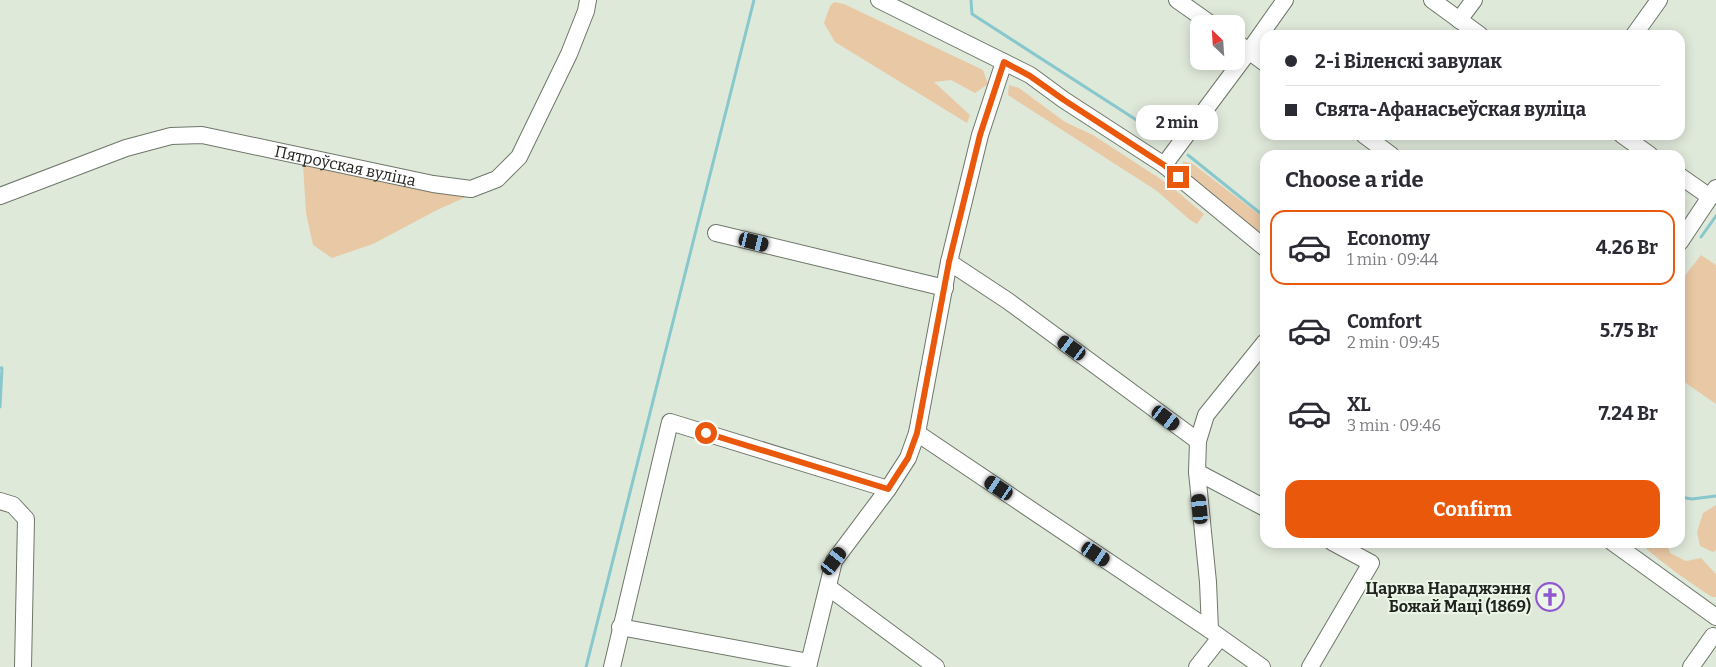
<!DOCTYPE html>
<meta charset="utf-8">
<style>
body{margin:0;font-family:Bitter,serif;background:#f2f2f3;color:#2b2b33;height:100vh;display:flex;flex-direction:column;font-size:19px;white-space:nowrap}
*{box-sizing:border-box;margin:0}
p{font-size:16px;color:#7c7c81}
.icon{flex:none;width:28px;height:28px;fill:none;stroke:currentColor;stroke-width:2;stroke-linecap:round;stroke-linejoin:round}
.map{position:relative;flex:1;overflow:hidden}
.panel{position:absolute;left:1260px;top:150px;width:425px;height:398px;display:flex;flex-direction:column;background:#fff;border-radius:15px;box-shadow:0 2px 12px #0003}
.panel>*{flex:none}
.hud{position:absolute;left:1260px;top:30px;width:425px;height:110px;border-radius:15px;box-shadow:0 2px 12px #0003;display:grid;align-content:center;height:110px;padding:0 25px;background:#fff}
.needle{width:32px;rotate:335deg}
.fabs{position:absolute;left:1190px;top:15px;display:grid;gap:10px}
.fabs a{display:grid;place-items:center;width:55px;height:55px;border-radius:10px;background:#fff;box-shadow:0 2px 12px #0003;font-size:25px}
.end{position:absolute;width:22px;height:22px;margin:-11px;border:6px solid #ea580c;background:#fff;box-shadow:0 0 0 2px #fff}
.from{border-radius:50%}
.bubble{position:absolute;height:35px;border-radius:15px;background:#fff;box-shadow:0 2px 12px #0003;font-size:16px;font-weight:700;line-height:35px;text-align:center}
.car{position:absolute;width:15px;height:30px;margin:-15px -8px;border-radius:6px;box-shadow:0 0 4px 1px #0007;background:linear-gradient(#222 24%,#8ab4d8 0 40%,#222 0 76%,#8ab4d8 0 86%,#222 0)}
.hud b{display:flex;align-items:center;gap:18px;height:48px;font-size:19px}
.hud b+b{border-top:1px solid #e1e1e2}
.hud i{width:12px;height:12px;background:#2b2b33}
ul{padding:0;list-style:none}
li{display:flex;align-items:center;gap:15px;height:75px;margin:0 10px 8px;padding:0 15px;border:2px solid transparent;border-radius:15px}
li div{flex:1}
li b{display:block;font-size:19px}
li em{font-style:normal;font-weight:700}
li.on{border-color:#ea580c}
li>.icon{width:45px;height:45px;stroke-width:1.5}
h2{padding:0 25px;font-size:22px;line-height:60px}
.button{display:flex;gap:10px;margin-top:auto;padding:10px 25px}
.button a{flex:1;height:58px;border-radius:15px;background:#ea580c;color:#fff;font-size:20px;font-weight:700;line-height:58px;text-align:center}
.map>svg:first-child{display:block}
</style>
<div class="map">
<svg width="1716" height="667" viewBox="0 0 1716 667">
<rect width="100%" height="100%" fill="#dfe9da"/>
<!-- green -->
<path fill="#e9c8a5" d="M 834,2 L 844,4 L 983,70 L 988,84 L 975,93 L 951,80 L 934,82 L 970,115 L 967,123 L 835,42 L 824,23 L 830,6 Z
M 1009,85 L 1019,88 L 1065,122 L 1093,135 L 1168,184 L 1204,214 L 1197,224 L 1190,220 L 1157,191 L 1008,95 Z
M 1183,161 L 1193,164 L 1265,219 L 1265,238 L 1182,169 Z
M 303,165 L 466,197 L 437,210 L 373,244 L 332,258 L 313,245 L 306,213 Z
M 1701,255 L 1716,265 L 1716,404 L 1680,379 L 1680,282 Z
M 1716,505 L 1716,550 L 1713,552 L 1700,546 L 1697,532 L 1703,513 Z
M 1640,543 L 1667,543 L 1670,553 L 1686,561 L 1701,558 L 1716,574 L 1716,597 L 1712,597 C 1686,580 1663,564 1640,543 Z"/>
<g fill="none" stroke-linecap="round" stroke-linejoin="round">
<!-- stream -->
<path stroke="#88c8cd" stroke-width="3" d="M 971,0 L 972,14 L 1166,139
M 1188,155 L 1265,217
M 1701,237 L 1716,216
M 0,368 L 2,368 L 0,407
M 1680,497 L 1692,499 L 1716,496
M 586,667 L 754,0"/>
<defs>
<g id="minor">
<path d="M 879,0 L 1030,75 L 1064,100 L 1164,165 L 1265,248"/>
<path d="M 1177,0 L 1211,24"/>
<path d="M 1432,0 L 1480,35"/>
<path d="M 1459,20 L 1474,0"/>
<path d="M 1634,35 L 1659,0"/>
<path d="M 1236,42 L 1265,63"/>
<path d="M 1364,135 L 1391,155"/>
<path d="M 1622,135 L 1650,155"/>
<path d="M 1164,165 L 1249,51 L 1285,0"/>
<path d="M 1680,176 L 1710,197"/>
<path id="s1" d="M 0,196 L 126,148 L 171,136 L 202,135 L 433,184 L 471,189 L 497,179 L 519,157 L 569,54 L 586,11 L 588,0"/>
<path d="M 716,233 L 945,288"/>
<path d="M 1680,242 L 1716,188"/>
<path d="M 949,262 L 1008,301 L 1198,441"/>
<path d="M 917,433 L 1210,630 L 1262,667"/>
<path d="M 1197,472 L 1265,508"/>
<path d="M 0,501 L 13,505 L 26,519 L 23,667"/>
<path d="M 1612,542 L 1716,617"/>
<path d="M 828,587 L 936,667"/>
<path d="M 620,627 L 809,662"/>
<path d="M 1210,630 L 1208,582 L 1197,472 L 1198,441 L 1206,415 L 1265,342"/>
<path d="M 612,667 L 670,422 L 888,489"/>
<path d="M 808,667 L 834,561 L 888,489 L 908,458 L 917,433 L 949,262 L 980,135 L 1004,62"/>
<path d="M 1197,667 L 1219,639"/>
<path d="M 1310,667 L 1371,563 L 1332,542"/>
<path d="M 1691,667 L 1713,636"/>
</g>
</defs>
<!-- minor casing -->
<use href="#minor" stroke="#6e776a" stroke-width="18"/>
<!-- minor -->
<use href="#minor" stroke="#fff" stroke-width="16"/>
</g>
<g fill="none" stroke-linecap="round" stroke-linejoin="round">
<!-- route -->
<path stroke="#ea580c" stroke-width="6" d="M 706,433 L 888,489 L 908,458 L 917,433 L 949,262 L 980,135 L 1004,62 L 1030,76 L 1064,100 L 1164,165 L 1178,177"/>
</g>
<!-- icons -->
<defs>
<symbol id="church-ring" viewBox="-11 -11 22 22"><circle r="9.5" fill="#ecf6e8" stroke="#9058d0" stroke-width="1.5"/><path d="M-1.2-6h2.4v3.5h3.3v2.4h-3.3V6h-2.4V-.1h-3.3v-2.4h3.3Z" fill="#9058d0"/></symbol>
</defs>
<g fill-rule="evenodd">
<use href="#church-ring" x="1534" y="581" width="32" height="32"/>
</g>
<g text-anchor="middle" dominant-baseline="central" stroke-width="4" stroke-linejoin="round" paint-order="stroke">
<!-- street labels -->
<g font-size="16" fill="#20231e" stroke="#ecf6e8">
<text stroke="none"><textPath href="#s1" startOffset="359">Пятроўская вуліца</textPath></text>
</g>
<!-- poi labels -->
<g font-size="16" font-weight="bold" fill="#20231e" stroke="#ecf6e8" text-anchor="end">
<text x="1531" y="588">Царква Нараджэння<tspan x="1531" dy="18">Божай Маці (1869)</tspan></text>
</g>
</g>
</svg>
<div class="fabs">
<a><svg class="needle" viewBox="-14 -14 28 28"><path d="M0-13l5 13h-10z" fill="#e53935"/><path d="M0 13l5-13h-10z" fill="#7c7c81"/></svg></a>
</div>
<i class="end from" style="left:706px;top:433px"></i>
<i class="end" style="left:1178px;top:177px"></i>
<div class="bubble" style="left:1136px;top:105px;width:82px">2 min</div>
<i class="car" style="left:754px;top:242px;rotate:104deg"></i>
<i class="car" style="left:1072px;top:348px;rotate:306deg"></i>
<i class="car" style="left:1166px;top:418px;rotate:127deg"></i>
<i class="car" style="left:999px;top:488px;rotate:304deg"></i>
<i class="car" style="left:1200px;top:509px;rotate:354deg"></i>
<i class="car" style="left:1096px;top:554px;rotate:124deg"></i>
<i class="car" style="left:834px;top:561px;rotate:37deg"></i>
<div class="hud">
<b><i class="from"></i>2-і Віленскі завулак</b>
<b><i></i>Свята-Афанасьеўская вуліца</b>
</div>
<section class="panel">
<h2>Choose a ride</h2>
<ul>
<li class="on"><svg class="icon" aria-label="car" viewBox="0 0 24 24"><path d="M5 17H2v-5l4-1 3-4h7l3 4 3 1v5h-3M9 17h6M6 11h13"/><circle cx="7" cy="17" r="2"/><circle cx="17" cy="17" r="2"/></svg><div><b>Economy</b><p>1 min · 09:44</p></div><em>4.26 Br</em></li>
<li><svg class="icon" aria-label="car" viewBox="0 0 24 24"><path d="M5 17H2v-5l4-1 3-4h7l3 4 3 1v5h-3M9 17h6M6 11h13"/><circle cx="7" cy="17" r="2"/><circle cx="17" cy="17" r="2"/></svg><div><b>Comfort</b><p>2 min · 09:45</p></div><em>5.75 Br</em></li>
<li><svg class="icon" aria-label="car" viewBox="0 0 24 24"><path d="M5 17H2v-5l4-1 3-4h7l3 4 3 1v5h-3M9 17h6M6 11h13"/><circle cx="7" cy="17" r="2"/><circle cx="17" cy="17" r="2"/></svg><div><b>XL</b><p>3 min · 09:46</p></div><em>7.24 Br</em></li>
</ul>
<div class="button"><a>Confirm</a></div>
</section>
</div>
